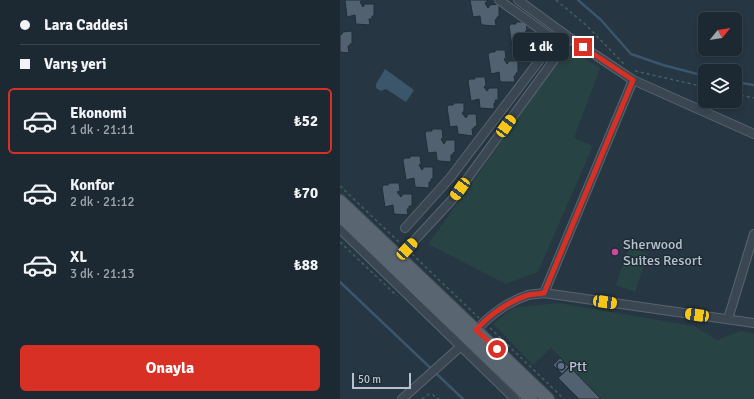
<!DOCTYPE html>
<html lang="tr">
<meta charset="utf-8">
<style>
body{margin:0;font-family:Signika,sans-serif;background:#29343e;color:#f1f3f6;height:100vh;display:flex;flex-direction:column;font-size:15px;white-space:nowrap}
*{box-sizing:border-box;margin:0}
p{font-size:13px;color:#a0a6ac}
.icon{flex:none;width:22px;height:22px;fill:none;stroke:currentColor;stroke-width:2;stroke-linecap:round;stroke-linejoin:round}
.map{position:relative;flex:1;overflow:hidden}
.details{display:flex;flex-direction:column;background:#1c2832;width:340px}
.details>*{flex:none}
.banner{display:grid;align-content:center;height:88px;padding:0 20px;background:#1c2832}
.needle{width:26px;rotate:60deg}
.controls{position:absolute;left:358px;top:12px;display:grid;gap:8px}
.controls a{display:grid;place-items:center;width:44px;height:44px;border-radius:6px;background:#1c2832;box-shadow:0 2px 6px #0003,0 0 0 1px #3a444d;font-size:20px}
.scale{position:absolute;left:12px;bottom:10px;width:59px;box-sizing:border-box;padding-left:4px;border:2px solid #b8c2cc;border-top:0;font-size:11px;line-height:14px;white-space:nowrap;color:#b8c2cc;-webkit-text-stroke:3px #1f2c37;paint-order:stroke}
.end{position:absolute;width:18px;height:18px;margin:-9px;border:5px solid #d93025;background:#fff;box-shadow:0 0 0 2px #fff}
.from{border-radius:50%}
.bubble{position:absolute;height:28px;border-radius:6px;background:#1c2832;box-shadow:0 2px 6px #0003,0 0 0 1px #3a444d;font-size:13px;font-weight:800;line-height:28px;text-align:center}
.car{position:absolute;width:12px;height:24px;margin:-12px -6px;border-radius:5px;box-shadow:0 0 3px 1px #0007;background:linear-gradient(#f5c518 24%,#345 0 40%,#f5c518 0 76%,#345 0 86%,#f5c518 0)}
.banner b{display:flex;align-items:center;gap:14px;height:38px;font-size:15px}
.banner b+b{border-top:1px solid #3a444d}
.banner i{width:10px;height:10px;background:#f1f3f6}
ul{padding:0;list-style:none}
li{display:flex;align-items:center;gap:12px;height:66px;margin:0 8px 6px;padding:0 12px;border:2px solid transparent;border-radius:6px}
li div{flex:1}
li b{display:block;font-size:15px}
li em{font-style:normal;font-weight:800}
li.selected{border-color:#d93025}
li>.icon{width:36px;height:36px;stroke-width:1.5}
.primary-button{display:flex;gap:8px;margin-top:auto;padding:8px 20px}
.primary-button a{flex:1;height:46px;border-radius:6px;background:#d93025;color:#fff;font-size:16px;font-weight:800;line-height:46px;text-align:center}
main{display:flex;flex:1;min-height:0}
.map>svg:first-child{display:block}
</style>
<main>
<section class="details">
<div class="banner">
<b><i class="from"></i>Lara Caddesi</b>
<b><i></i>Varış yeri</b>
</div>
<ul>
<li class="selected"><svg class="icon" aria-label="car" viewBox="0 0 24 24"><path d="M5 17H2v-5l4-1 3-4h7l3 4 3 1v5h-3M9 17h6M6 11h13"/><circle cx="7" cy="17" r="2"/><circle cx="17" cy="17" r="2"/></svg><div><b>Ekonomi</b><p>1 dk · 21:11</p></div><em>₺52</em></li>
<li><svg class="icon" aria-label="car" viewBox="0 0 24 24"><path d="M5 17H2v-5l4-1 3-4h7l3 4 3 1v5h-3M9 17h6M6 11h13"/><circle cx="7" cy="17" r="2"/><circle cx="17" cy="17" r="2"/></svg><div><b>Konfor</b><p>2 dk · 21:12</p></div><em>₺70</em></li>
<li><svg class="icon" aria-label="car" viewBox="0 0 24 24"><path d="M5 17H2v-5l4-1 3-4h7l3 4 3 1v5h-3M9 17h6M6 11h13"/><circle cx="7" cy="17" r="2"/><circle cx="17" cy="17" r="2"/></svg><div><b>XL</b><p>3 dk · 21:13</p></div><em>₺88</em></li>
</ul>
<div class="primary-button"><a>Onayla</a></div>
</section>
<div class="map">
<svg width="414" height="399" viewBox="0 0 414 399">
<rect width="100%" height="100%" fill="#263642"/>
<!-- green -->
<path fill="#284343" d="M 228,48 L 260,68 L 234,138 L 253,146 L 198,272 L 166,284 L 88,244 Z
M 289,247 L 308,254 L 295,292 L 276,285 Z
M 218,303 L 354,326 L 377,340 L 400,331 L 414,333 L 414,399 L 261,399 L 211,348 L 193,365 L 153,324 L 173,308 Z"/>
<!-- water -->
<path fill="#3b566b" d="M 45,69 L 74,90 L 66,102 L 46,89 L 41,91 L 36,88 L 36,84 Z"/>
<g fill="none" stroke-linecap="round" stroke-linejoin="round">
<!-- stream -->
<path stroke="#3b566b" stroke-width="2.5" d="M 238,0 L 261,20 L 291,54 L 323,65 L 365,76
M 395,82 L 414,85
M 0,282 L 123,399"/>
</g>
<!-- building -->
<path fill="#52616f" stroke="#212e39" d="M 5,0 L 22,0 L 20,2 L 23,7 L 25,4 L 34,4 L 34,16 L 32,16 L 32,19 L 29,19 L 30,25 L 16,24 L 15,15 L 7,17 Z
M 130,0 L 147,0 L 147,2 L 145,3 L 148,8 L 150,5 L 159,4 L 159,17 L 157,17 L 157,19 L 155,20 L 156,26 L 143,25 L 141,24 L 140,16 L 133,17 Z
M 176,22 L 186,22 L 187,30 L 185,32 L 188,37 L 190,33 L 199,33 L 199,45 L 197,46 L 197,48 L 194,48 L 195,55 L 183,54 L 181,53 L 180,45 L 172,46 L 169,26 L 171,24 L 176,24 Z
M 12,31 L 12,44 L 10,44 L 10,46 L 8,46 L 9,53 L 0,52 L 0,33 L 1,35 L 3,32 Z
M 155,50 L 165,50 L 166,58 L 164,59 L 167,64 L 169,61 L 178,61 L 178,73 L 176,73 L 176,76 L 174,76 L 175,82 L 162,82 L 160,81 L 159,72 L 151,74 L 148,54 L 151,52 L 155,52 Z
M 135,77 L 145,77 L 146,85 L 144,87 L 147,91 L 149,88 L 158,88 L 158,100 L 155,100 L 156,103 L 154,103 L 154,109 L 140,108 L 139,99 L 131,101 L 128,81 L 130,79 L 135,79 Z
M 114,103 L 124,103 L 124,111 L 122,113 L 126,118 L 128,114 L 136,114 L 137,126 L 134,127 L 134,129 L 132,129 L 133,136 L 118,134 L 117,126 L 110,127 L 107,107 L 109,105 L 113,105 Z
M 92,129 L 102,129 L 103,138 L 101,139 L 104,144 L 106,140 L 115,140 L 115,152 L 113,153 L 113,155 L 111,155 L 111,162 L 99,161 L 97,160 L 96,152 L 88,153 L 85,133 L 87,131 L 92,131 Z
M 70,156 L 80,156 L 81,164 L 79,165 L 82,170 L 84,167 L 93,167 L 93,179 L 91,179 L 91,182 L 89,182 L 89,188 L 75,187 L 74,178 L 66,180 L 63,160 L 65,158 L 70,158 Z
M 49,183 L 59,183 L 60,191 L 57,192 L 61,197 L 63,194 L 72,194 L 72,206 L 69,206 L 69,209 L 67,209 L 68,215 L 54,214 L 53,205 L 45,207 L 42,187 L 44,185 L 48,185 Z
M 220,358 L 229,367 L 222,374 L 213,365 Z
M 230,367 L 261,399 L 239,399 L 218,378 Z"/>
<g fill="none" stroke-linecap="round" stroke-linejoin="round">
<defs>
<path id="street" d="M 178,0 L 230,38 L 293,80 L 414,134
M 65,228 L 110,178 L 215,40 L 159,0
M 0,229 L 175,399
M 59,257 L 111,201 L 230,38
M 204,293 L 293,80
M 388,319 L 414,234
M 137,330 C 149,315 170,301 188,295 C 193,294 199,294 204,293 L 414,323
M 62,399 L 120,347"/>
<path id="primary" d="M 0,201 L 208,399
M 0,216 L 191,399"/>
</defs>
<!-- street casing -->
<use href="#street" stroke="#59656f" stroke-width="10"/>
<!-- primary casing -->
<use href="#primary" stroke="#47535e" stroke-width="14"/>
<!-- path -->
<path stroke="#465f5f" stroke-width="1.5" stroke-dasharray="3 3" stroke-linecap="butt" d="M 216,0 L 246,25 L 284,64
M 295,71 L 365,87
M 395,94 L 414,98
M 0,186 L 60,243
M 0,242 L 57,296
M 72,254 L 139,318
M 150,328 L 224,399
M 82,399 L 89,394 L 93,395 L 99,399"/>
<!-- street -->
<use href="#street" stroke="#3a4752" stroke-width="8"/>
<!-- primary -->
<use href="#primary" stroke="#596672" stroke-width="12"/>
</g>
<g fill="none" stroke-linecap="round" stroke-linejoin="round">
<!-- route -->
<path stroke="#d93025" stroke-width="5" d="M 157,349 L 136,330 C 149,315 169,301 188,295 C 193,294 199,294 204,293 L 293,80 L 243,47"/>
</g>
<!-- markers -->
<circle fill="#d1479c" stroke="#1f2c37" stroke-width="1.5" cx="275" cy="252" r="4"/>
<circle fill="#5c6f8a" stroke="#1f2c37" stroke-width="1.5" cx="221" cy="366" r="4"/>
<g text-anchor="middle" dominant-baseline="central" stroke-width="3" stroke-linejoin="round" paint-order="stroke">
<!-- poi labels -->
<g font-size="14" fill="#b8c2cc" stroke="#1f2c37" text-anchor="start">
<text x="283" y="244">Sherwood<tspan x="283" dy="16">Suites Resort</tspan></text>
<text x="229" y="366">Ptt</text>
</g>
</g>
</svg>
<div class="controls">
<a><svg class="needle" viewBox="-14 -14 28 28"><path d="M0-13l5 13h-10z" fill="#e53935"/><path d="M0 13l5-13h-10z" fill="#a0a6ac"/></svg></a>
<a><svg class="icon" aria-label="layers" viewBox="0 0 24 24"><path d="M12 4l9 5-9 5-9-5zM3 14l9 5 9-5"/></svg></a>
</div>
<div class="scale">50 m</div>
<i class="end from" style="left:157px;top:349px"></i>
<i class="end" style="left:243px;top:47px"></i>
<div class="bubble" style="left:173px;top:33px;width:56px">1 dk</div>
<i class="car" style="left:166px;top:126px;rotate:36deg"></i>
<i class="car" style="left:120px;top:189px;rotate:216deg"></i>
<i class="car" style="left:67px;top:249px;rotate:43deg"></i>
<i class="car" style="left:265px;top:302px;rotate:98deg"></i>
<i class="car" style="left:357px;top:315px;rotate:278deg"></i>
</div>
</main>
